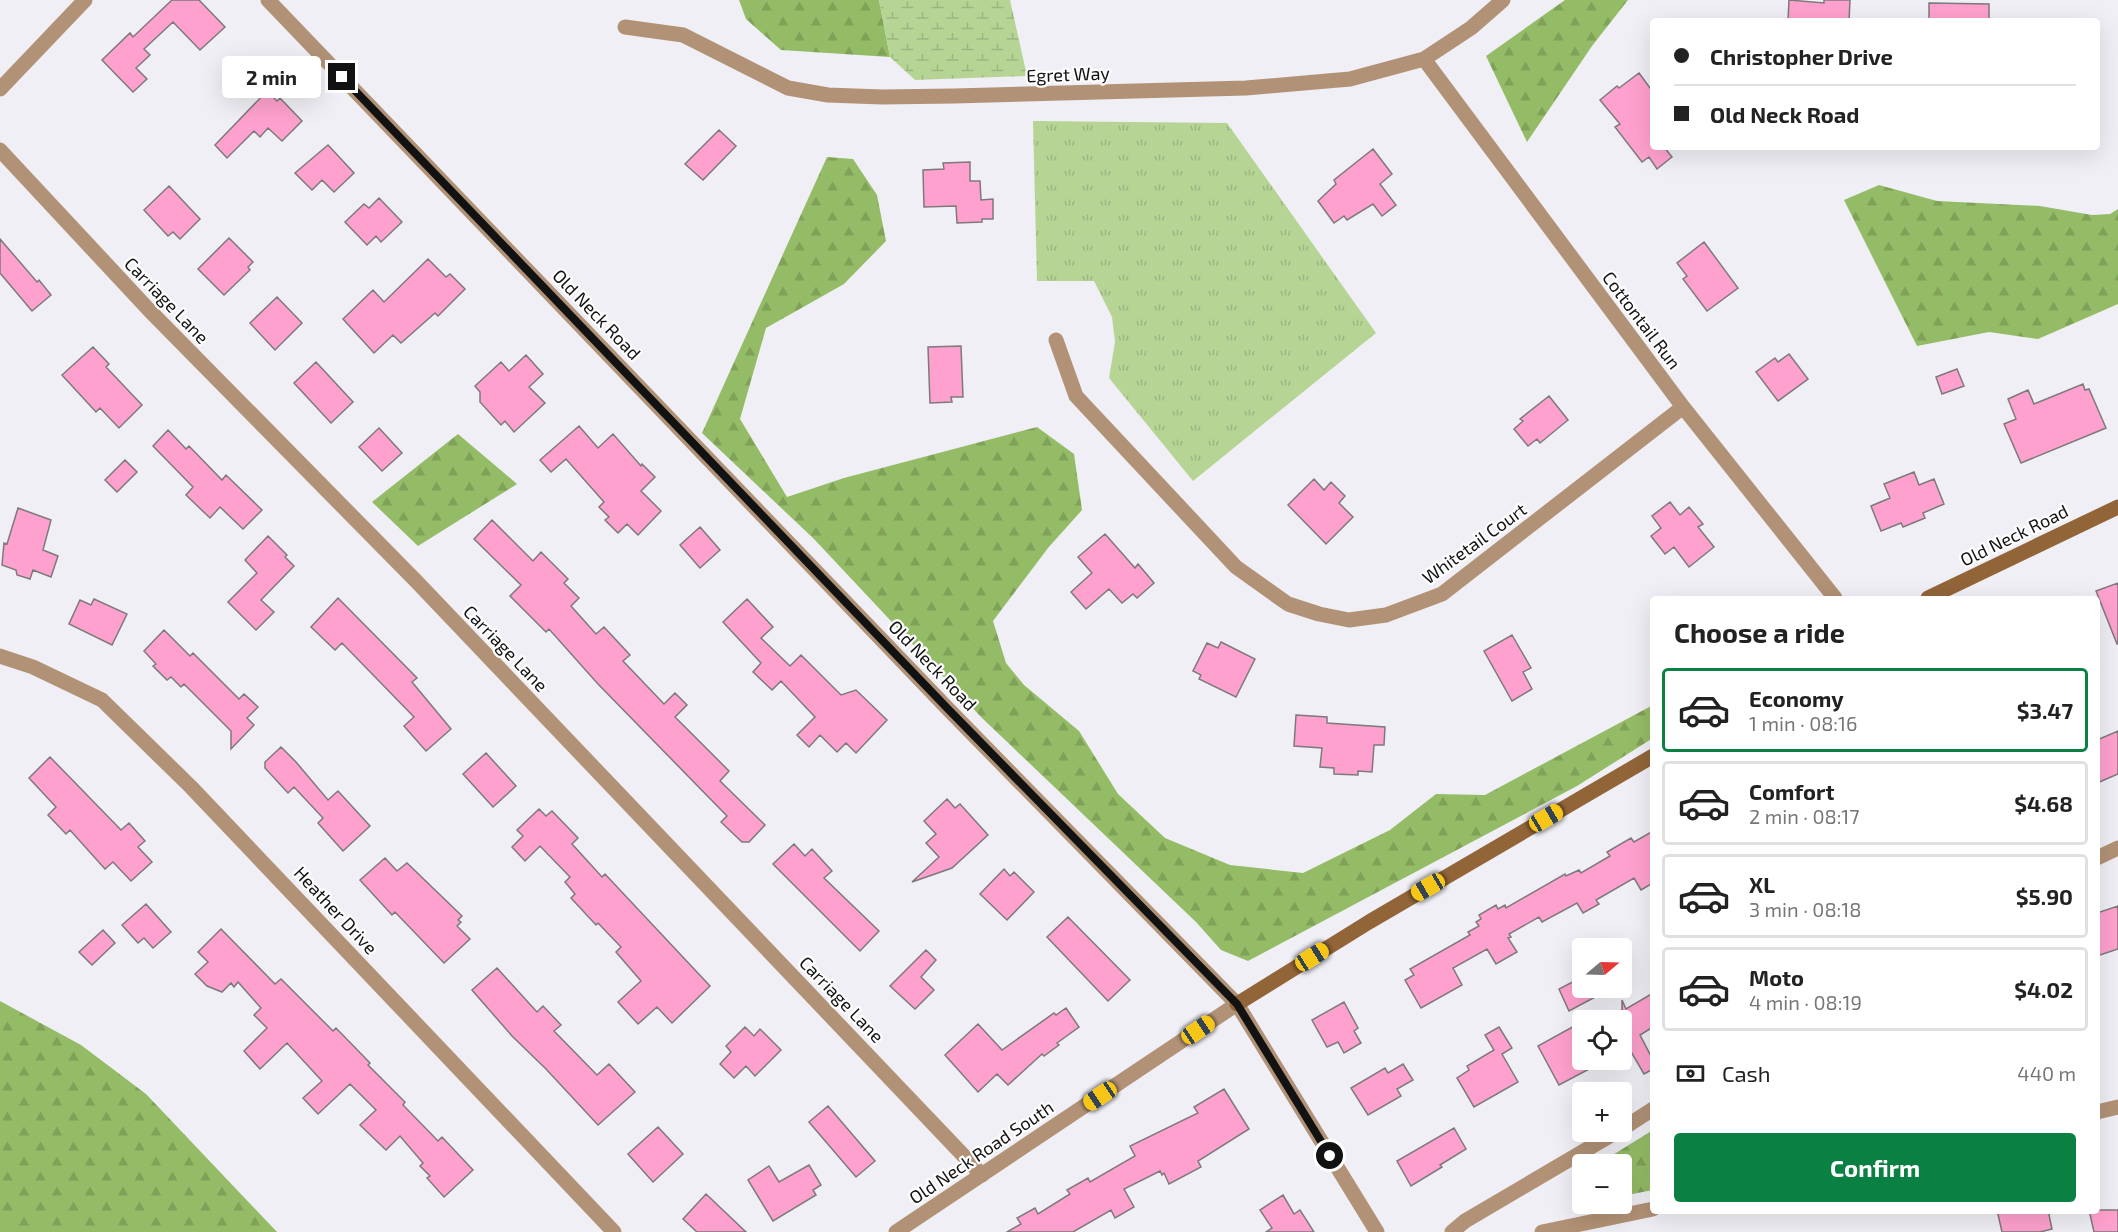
<!DOCTYPE html>
<meta charset="utf-8">
<style>
body{margin:0;font-family:"Exo 2",sans-serif;background:#f6f6f6;color:#222;height:100vh;display:flex;flex-direction:column;font-size:22px;white-space:nowrap}
*{box-sizing:border-box;margin:0}
p{font-size:20px;color:#767676}
.icon{flex:none;width:33px;height:33px;fill:none;stroke:currentColor;stroke-width:2;stroke-linecap:round;stroke-linejoin:round}
.map{position:relative;flex:1;overflow:hidden}
.details{position:absolute;left:1650px;top:596px;width:450px;height:618px;display:flex;flex-direction:column;background:#fff;border-radius:6px;box-shadow:0 6px 24px #0002}
.details>*{flex:none}
.banner{position:absolute;left:1650px;top:18px;width:450px;height:132px;border-radius:6px;box-shadow:0 6px 24px #0002;display:grid;align-content:center;height:132px;padding:0 24px;background:#fff}
.needle{width:39px;rotate:71deg}
.fabs{position:absolute;left:1572px;top:938px;display:grid;gap:12px}
.fabs a{display:grid;place-items:center;width:60px;height:60px;border-radius:6px;background:#fff;box-shadow:0 6px 24px #0002;font-size:30px}
.end{position:absolute;width:27px;height:27px;margin:-14px;border:8px solid #121213;background:#fff;box-shadow:0 0 0 3px #fff}
.from{border-radius:50%}
.bubble{position:absolute;height:42px;border-radius:6px;background:#fff;box-shadow:0 6px 24px #0002;font-size:20px;font-weight:700;line-height:42px;text-align:center}
.car{position:absolute;width:18px;height:36px;margin:-18px -9px;border-radius:8px;box-shadow:0 0 4px 2px #0007;background:linear-gradient(#f5c518 24%,#345 0 40%,#f5c518 0 76%,#345 0 86%,#f5c518 0)}
.banner b{display:flex;align-items:center;gap:21px;height:57px;font-size:22px}
.banner b+b{border-top:2px solid #e0e0e0}
.banner i{width:15px;height:15px;background:#222}
ul{padding:0;list-style:none}
li{display:flex;align-items:center;gap:18px;height:84px;margin:0 12px 9px;padding:0 12px;border:3px solid #e0e0e0;border-radius:6px}
li div{flex:1}
li b{display:block;font-size:22px}
li em{font-style:normal;font-weight:700}
li.active{border-color:#0b8043}
li>.icon{width:54px;height:54px;stroke-width:1.5}
h2{padding:0 24px;font-size:27px;line-height:72px}
.pay{display:flex;align-items:center;gap:15px;height:66px;padding:0 24px;font-size:22px}
.pay p{margin-inline-start:auto}
.action{display:flex;gap:12px;margin-top:auto;padding:12px 24px}
.action a{flex:1;height:69px;border-radius:6px;background:#0b8043;color:#fff;font-size:24px;font-weight:700;line-height:69px;text-align:center}
.map>svg:first-child{display:block}
</style>
<div class="map">
<svg width="2118" height="1232" viewBox="0 0 2118 1232">
<defs>
<pattern id="grass-tufts" width="24" height="20" patternUnits="userSpaceOnUse" patternTransform="scale(1.5)"><rect width="24" height="20" fill="#b6d595"/><path d="M3 7l-1-3M5 7V3M7 7l1-3M15 17l-1-3M17 17v-4M19 17l1-3" fill="none" stroke="#9bb680"/></pattern>
<pattern id="forest-firs" width="22" height="20" patternUnits="userSpaceOnUse" patternTransform="scale(1.5)"><rect width="22" height="20" fill="#94bc66"/><path d="M5 1l3.5 6h-7zM16 11l3.5 6h-7z" fill="#7fa158"/></pattern>
<pattern id="wetland-marsh" width="20" height="14" patternUnits="userSpaceOnUse" patternTransform="scale(1.5)"><rect width="20" height="14" fill="#b6d595"/><path d="M1 5h8M5 5V1M11 12h8M15 12V8" fill="none" stroke="#9bb680"/></pattern>
</defs>
<rect width="100%" height="100%" fill="#f0eff5"/>
<!-- grass -->
<path fill="url(#grass-tufts)" d="M 1033,121 L 1227,123 L 1376,333 L 1193,481 L 1109,378 L 1115,342 L 1112,317 L 1094,281 L 1037,281 Z"/>
<!-- forest -->
<path fill="url(#forest-firs)" d="M 739,0 L 879,0 L 890,57 L 781,50 L 746,19 Z
M 1565,0 L 1628,0 L 1592,46 L 1527,142 L 1486,56 Z
M 827,157 L 853,159 L 877,195 L 886,241 L 844,284 L 766,328 L 740,419 L 787,497 L 844,478 L 1037,427 L 1074,454 L 1082,510 L 1048,548 L 993,621 L 1006,663 L 1024,685 L 1079,731 L 1118,794 L 1165,838 L 1230,865 L 1303,873 L 1390,830 L 1436,794 L 1485,795 L 1653,705 L 1653,738 L 1577,786 L 1248,961 L 1221,950 L 1196,922 L 982,718 L 814,539 L 702,433 Z
M 1879,185 L 1937,201 L 2040,206 L 2092,215 L 2110,214 L 2118,209 L 2118,304 L 2038,339 L 1989,332 L 1917,346 L 1844,200 Z
M 458,434 L 517,484 L 418,546 L 372,502 Z
M 0,1001 L 81,1045 L 146,1094 L 277,1232 L 0,1232 Z
M 1653,1130 L 1653,1190 L 1622,1196 L 1622,1164 L 1598,1164 Z"/>
<!-- wetland -->
<path fill="url(#wetland-marsh)" d="M 879,0 L 1010,0 L 1027,76 L 915,80 L 890,57 Z"/>
<!-- building -->
<path fill="#fea1ce" stroke="#7e797b" stroke-width="1.5" d="M 172,0 L 199,0 L 225,27 L 200,50 L 173,22 L 144,49 L 150,55 L 136,68 L 147,79 L 133,92 L 102,60 L 130,33 L 133,37 Z
M 1789,0 L 1824,3 L 1824,0 L 1850,0 L 1849,21 L 1788,21 Z
M 1929,3 L 1989,4 L 1989,21 L 1929,21 Z
M 1639,73 L 1653,92 L 1653,147 L 1664,147 L 1672,157 L 1657,169 L 1649,157 L 1642,162 L 1615,127 L 1620,124 L 1600,100 L 1617,86 L 1619,88 Z
M 267,91 L 277,101 L 280,98 L 302,121 L 282,141 L 268,128 L 260,137 L 254,131 L 227,158 L 215,145 Z
M 719,130 L 736,146 L 703,180 L 685,164 Z
M 328,145 L 354,173 L 334,192 L 322,180 L 312,190 L 295,173 Z
M 1373,149 L 1392,174 L 1380,184 L 1396,205 L 1382,216 L 1373,204 L 1347,220 L 1344,216 L 1334,223 L 1318,201 L 1336,184 L 1334,180 Z
M 970,162 L 970,181 L 980,181 L 981,200 L 993,199 L 993,219 L 982,219 L 982,222 L 957,223 L 956,206 L 924,207 L 923,170 L 944,169 L 943,163 Z
M 169,186 L 200,219 L 180,239 L 173,232 L 168,236 L 144,210 Z
M 379,198 L 402,222 L 381,242 L 376,236 L 367,245 L 345,222 L 364,204 L 369,208 Z
M 229,238 L 253,262 L 248,267 L 250,270 L 224,295 L 198,269 Z
M 0,239 L 37,282 L 39,280 L 51,295 L 32,311 L 0,273 Z
M 1704,242 L 1738,288 L 1707,311 L 1683,279 L 1687,276 L 1677,263 Z
M 428,259 L 446,277 L 450,274 L 465,289 L 438,316 L 435,313 L 401,343 L 393,335 L 374,353 L 343,319 L 373,290 L 384,302 Z
M 277,297 L 302,323 L 275,350 L 250,323 Z
M 961,346 L 963,397 L 951,397 L 952,402 L 930,403 L 928,347 Z
M 93,347 L 109,364 L 106,367 L 142,405 L 119,428 L 100,408 L 96,412 L 62,375 Z
M 1789,354 L 1808,379 L 1778,401 L 1756,372 L 1775,358 L 1778,362 Z
M 526,355 L 543,374 L 529,387 L 545,403 L 514,432 L 505,421 L 501,425 L 480,402 L 480,392 L 475,386 L 501,362 L 509,371 Z
M 316,362 L 353,402 L 331,423 L 294,383 Z
M 1957,369 L 1964,386 L 1942,394 L 1936,377 Z
M 2083,384 L 2085,390 L 2089,389 L 2106,428 L 2021,463 L 2004,424 L 2016,419 L 2008,399 L 2028,390 L 2034,404 Z
M 1549,396 L 1568,420 L 1540,443 L 1537,439 L 1528,446 L 1514,429 L 1523,421 L 1520,419 Z
M 579,426 L 598,448 L 613,434 L 641,466 L 642,464 L 655,477 L 641,491 L 661,511 L 638,535 L 627,524 L 618,533 L 605,520 L 609,517 L 599,507 L 604,502 L 566,459 L 551,472 L 540,460 Z
M 379,428 L 402,453 L 382,471 L 359,447 Z
M 168,430 L 186,449 L 189,446 L 222,480 L 226,475 L 262,510 L 243,529 L 220,507 L 210,518 L 186,495 L 193,487 L 153,446 Z
M 125,460 L 137,472 L 117,492 L 105,480 Z
M 1914,472 L 1919,485 L 1934,479 L 1944,504 L 1923,513 L 1925,518 L 1903,527 L 1901,523 L 1881,531 L 1871,506 L 1890,498 L 1884,484 Z
M 1314,479 L 1324,490 L 1331,482 L 1345,496 L 1339,503 L 1353,517 L 1326,544 L 1288,505 Z
M 1670,502 L 1680,515 L 1689,507 L 1703,524 L 1698,527 L 1714,547 L 1689,567 L 1674,547 L 1665,554 L 1651,536 L 1661,528 L 1652,516 Z
M 18,508 L 51,520 L 43,550 L 58,556 L 51,577 L 33,570 L 30,579 L 17,575 L 16,570 L 2,565 L 4,543 L 7,544 Z
M 492,520 L 533,561 L 541,552 L 568,579 L 564,583 L 579,598 L 571,606 L 596,634 L 604,627 L 630,655 L 623,661 L 664,704 L 675,693 L 687,705 L 675,717 L 729,771 L 720,781 L 765,825 L 749,842 L 742,842 L 721,822 L 727,816 L 598,684 L 549,629 L 546,632 L 510,596 L 521,585 L 474,539 Z
M 700,527 L 720,550 L 700,568 L 680,545 Z
M 1105,534 L 1135,568 L 1138,564 L 1154,583 L 1137,598 L 1133,594 L 1122,603 L 1109,589 L 1086,609 L 1071,592 L 1092,573 L 1078,557 Z
M 268,536 L 287,555 L 285,557 L 294,566 L 261,600 L 274,612 L 256,630 L 228,602 L 257,573 L 245,560 Z
M 2118,583 L 2118,644 L 2117,644 L 2096,591 Z
M 338,598 L 417,678 L 412,682 L 451,729 L 426,751 L 404,726 L 414,717 L 342,643 L 335,650 L 311,627 Z
M 94,599 L 127,614 L 112,645 L 69,624 L 80,600 L 91,605 Z
M 747,599 L 773,627 L 761,638 L 790,666 L 801,655 L 841,695 L 856,690 L 887,720 L 856,753 L 846,743 L 837,752 L 820,735 L 809,747 L 797,735 L 815,717 L 781,681 L 772,690 L 753,672 L 761,663 L 723,622 Z
M 164,630 L 190,656 L 193,653 L 239,699 L 244,694 L 258,707 L 247,718 L 254,725 L 231,749 L 231,731 L 184,684 L 181,687 L 171,677 L 167,680 L 153,666 L 156,664 L 144,651 Z
M 1512,635 L 1531,668 L 1523,672 L 1532,689 L 1512,701 L 1484,651 Z
M 1221,642 L 1255,659 L 1236,697 L 1199,679 L 1201,675 L 1193,671 L 1207,643 L 1218,648 Z
M 1296,715 L 1327,717 L 1327,723 L 1385,727 L 1384,745 L 1374,745 L 1372,772 L 1358,771 L 1358,775 L 1334,774 L 1334,768 L 1320,767 L 1322,748 L 1294,746 Z
M 2118,731 L 2118,774 L 2097,783 L 2097,740 Z
M 281,747 L 296,762 L 328,800 L 338,791 L 370,826 L 343,851 L 318,823 L 323,818 L 294,787 L 288,793 L 265,768 L 265,762 Z
M 486,753 L 516,786 L 493,807 L 463,774 Z
M 50,757 L 121,830 L 129,823 L 145,841 L 138,847 L 152,862 L 131,881 L 113,862 L 105,869 L 70,830 L 66,834 L 48,815 L 56,807 L 29,778 Z
M 947,799 L 955,808 L 960,804 L 988,835 L 952,868 L 912,882 L 939,857 L 926,843 L 936,834 L 924,821 Z
M 539,809 L 546,816 L 552,811 L 578,838 L 572,844 L 602,877 L 605,874 L 710,986 L 672,1023 L 657,1007 L 638,1024 L 618,1002 L 641,981 L 616,952 L 621,947 L 598,923 L 596,925 L 571,898 L 575,894 L 565,882 L 570,877 L 540,846 L 525,861 L 512,847 L 523,836 L 517,830 Z
M 1653,831 L 1653,883 L 1641,890 L 1634,878 L 1596,900 L 1599,904 L 1583,913 L 1577,903 L 1542,922 L 1539,917 L 1509,934 L 1511,937 L 1508,938 L 1517,952 L 1496,964 L 1487,949 L 1453,968 L 1462,985 L 1421,1008 L 1405,980 L 1414,975 L 1410,969 L 1470,935 L 1468,932 L 1479,926 L 1476,922 L 1481,919 L 1479,915 L 1496,905 L 1498,909 L 1505,905 L 1506,908 L 1565,874 L 1566,876 L 1579,870 L 1581,873 L 1610,856 L 1607,852 L 1631,838 L 1634,842 Z
M 794,844 L 805,856 L 812,849 L 832,871 L 824,878 L 879,931 L 860,951 L 773,864 Z
M 385,858 L 397,871 L 407,863 L 462,916 L 458,920 L 461,922 L 457,926 L 470,939 L 444,963 L 395,912 L 392,915 L 360,880 Z
M 1004,869 L 1010,876 L 1014,872 L 1034,892 L 1007,920 L 980,894 Z
M 146,904 L 171,932 L 153,948 L 144,938 L 138,943 L 122,925 Z
M 2118,906 L 2118,949 L 2097,956 L 2097,913 Z
M 1068,917 L 1130,980 L 1108,1001 L 1047,937 Z
M 221,929 L 275,984 L 281,979 L 333,1031 L 336,1028 L 370,1063 L 368,1065 L 405,1102 L 403,1105 L 438,1141 L 442,1137 L 473,1170 L 444,1197 L 427,1178 L 430,1176 L 420,1166 L 423,1163 L 400,1136 L 386,1150 L 360,1125 L 376,1110 L 350,1084 L 318,1114 L 303,1098 L 322,1081 L 287,1043 L 260,1069 L 244,1051 L 267,1028 L 254,1015 L 261,1008 L 238,982 L 234,987 L 231,983 L 222,992 L 207,986 L 195,974 L 208,962 L 198,952 Z
M 103,930 L 115,943 L 92,965 L 79,952 Z
M 926,950 L 936,960 L 921,977 L 934,990 L 915,1009 L 890,986 Z
M 497,968 L 537,1012 L 543,1006 L 561,1025 L 554,1031 L 597,1075 L 609,1064 L 635,1092 L 598,1125 L 546,1069 L 512,1036 L 472,990 Z
M 1582,977 L 1582,987 L 1614,987 L 1569,1011 L 1559,989 Z
M 1653,993 L 1653,1027 L 1640,1035 L 1653,1060 L 1653,1069 L 1644,1074 L 1626,1043 L 1622,1046 L 1622,1000 L 1626,1009 Z
M 1344,1002 L 1358,1028 L 1354,1031 L 1361,1043 L 1344,1053 L 1338,1042 L 1327,1047 L 1312,1020 Z
M 1066,1008 L 1079,1027 L 1057,1043 L 1059,1045 L 1044,1056 L 1042,1054 L 1008,1085 L 997,1074 L 978,1092 L 945,1055 L 978,1024 L 1002,1050 L 1054,1013 L 1056,1015 Z
M 1576,1025 L 1582,1036 L 1582,1059 L 1608,1059 L 1559,1085 L 1538,1046 Z
M 745,1027 L 754,1036 L 760,1029 L 781,1050 L 755,1076 L 746,1066 L 734,1078 L 720,1064 L 731,1052 L 726,1046 Z
M 1499,1027 L 1512,1048 L 1502,1054 L 1518,1082 L 1474,1107 L 1457,1078 L 1469,1070 L 1467,1066 L 1494,1050 L 1485,1035 Z
M 1403,1064 L 1413,1080 L 1397,1089 L 1401,1096 L 1368,1115 L 1351,1088 L 1385,1068 L 1388,1073 Z
M 1224,1089 L 1249,1129 L 1198,1161 L 1201,1167 L 1169,1184 L 1164,1173 L 1162,1175 L 1160,1171 L 1124,1189 L 1134,1207 L 1115,1218 L 1111,1210 L 1073,1232 L 1007,1232 L 1021,1224 L 1017,1218 L 1035,1208 L 1038,1214 L 1070,1194 L 1067,1190 L 1088,1178 L 1090,1182 L 1135,1156 L 1130,1146 L 1198,1113 L 1194,1107 Z
M 828,1106 L 875,1161 L 856,1177 L 809,1122 Z
M 658,1127 L 683,1154 L 653,1182 L 628,1154 Z
M 1454,1128 L 1466,1149 L 1440,1165 L 1442,1167 L 1411,1186 L 1397,1161 Z
M 809,1165 L 821,1185 L 813,1190 L 816,1195 L 773,1221 L 748,1180 L 769,1166 L 779,1182 Z
M 706,1194 L 746,1232 L 697,1232 L 683,1219 Z
M 1283,1195 L 1294,1214 L 1300,1210 L 1314,1232 L 1266,1232 L 1272,1228 L 1260,1210 Z
M 1997,1210 L 2048,1210 L 2052,1229 L 2040,1232 L 2002,1232 Z
M 2089,1210 L 2118,1210 L 2118,1232 L 2094,1232 Z"/>
<g fill="none" stroke-linecap="round" stroke-linejoin="round">
<!-- street -->
<path stroke="#b29276" stroke-width="15" d="M 268,0 L 949,710 L 1237,1004 L 1377,1232
M 625,27 L 683,35 L 788,88 L 828,95 L 882,97 L 954,96 L 1246,88 L 1350,79 L 1424,59 L 1471,28 L 1503,0
M 1424,59 L 1683,407 L 1835,598
M 0,89 L 85,0
M 0,150 L 150,311 L 417,582 L 982,1175
M 1056,340 L 1076,396 L 1236,567 L 1288,604 L 1319,614 L 1349,620 L 1386,615 L 1442,594 L 1683,407
M 0,656 L 33,667 L 102,700 L 191,787 L 614,1232
M 2097,858 L 2118,848
M 2097,1112 L 2118,1107
M 1622,1129 L 1653,1109
M 896,1232 L 1237,1004
M 1452,1232 L 1465,1221 L 1618,1131
M 1542,1232 L 1653,1209"/>
<!-- secondary -->
<path stroke="#926539" stroke-width="15" d="M 1928,598 L 2118,507
M 1237,1004 L 1369,922 L 1653,756"/>
</g>
<g fill="none" stroke-linecap="round" stroke-linejoin="round">
<!-- route -->
<path stroke="#121213" stroke-width="8" d="M 342,77 L 949,710 L 1237,1004 L 1330,1156"/>
</g>
<g text-anchor="middle" dominant-baseline="central" stroke-width="4.5" stroke-linejoin="round" paint-order="stroke">
<!-- street labels -->
<g font-size="18" fill="#121213" stroke="#fdfdfe">
<text transform="translate(1068 74) rotate(-2)">Egret Way</text>
<text transform="translate(167 300) rotate(46)">Carriage Lane</text>
<text transform="translate(597 314) rotate(46)">Old Neck Road</text>
<text transform="translate(1642 320) rotate(53)">Cottontail Run</text>
<text transform="translate(2014 535) rotate(-26)">Old Neck Road</text>
<text transform="translate(1474 543) rotate(-36)">Whitetail Court</text>
<text transform="translate(506 648) rotate(46)">Carriage Lane</text>
<text transform="translate(933 665) rotate(46)">Old Neck Road</text>
<text transform="translate(336 910) rotate(47)">Heather Drive</text>
<text transform="translate(842 999) rotate(46)">Carriage Lane</text>
<text transform="translate(981 1152) rotate(-34)">Old Neck Road South</text>
</g>
</g>
</svg>
<div class="fabs">
<a><svg class="needle" viewBox="-14 -14 28 28"><path d="M0-13l5 13h-10z" fill="#e53935"/><path d="M0 13l5-13h-10z" fill="#767676"/></svg></a>
<a><svg class="icon" aria-label="locate" viewBox="0 0 24 24"><circle cx="12" cy="12" r="6"/><path d="M12 2v4M12 18v4M2 12h4M18 12h4"/></svg></a>
<a>+</a>
<a>−</a>
</div>
<i class="end from" style="left:1330px;top:1156px"></i>
<i class="end" style="left:342px;top:77px"></i>
<div class="bubble" style="left:222px;top:56px;width:99px">2 min</div>
<i class="car" style="left:1546px;top:818px;rotate:60deg"></i>
<i class="car" style="left:1428px;top:887px;rotate:240deg"></i>
<i class="car" style="left:1312px;top:957px;rotate:58deg"></i>
<i class="car" style="left:1198px;top:1030px;rotate:56deg"></i>
<i class="car" style="left:1100px;top:1096px;rotate:236deg"></i>
<div class="banner">
<b><i class="from"></i>Christopher Drive</b>
<b><i></i>Old Neck Road</b>
</div>
<section class="details">
<h2>Choose a ride</h2>
<ul>
<li class="active"><svg class="icon" aria-label="car" viewBox="0 0 24 24"><path d="M5 17H2v-5l4-1 3-4h7l3 4 3 1v5h-3M9 17h6M6 11h13"/><circle cx="7" cy="17" r="2"/><circle cx="17" cy="17" r="2"/></svg><div><b>Economy</b><p>1 min · 08:16</p></div><em>$3.47</em></li>
<li><svg class="icon" aria-label="car" viewBox="0 0 24 24"><path d="M5 17H2v-5l4-1 3-4h7l3 4 3 1v5h-3M9 17h6M6 11h13"/><circle cx="7" cy="17" r="2"/><circle cx="17" cy="17" r="2"/></svg><div><b>Comfort</b><p>2 min · 08:17</p></div><em>$4.68</em></li>
<li><svg class="icon" aria-label="car" viewBox="0 0 24 24"><path d="M5 17H2v-5l4-1 3-4h7l3 4 3 1v5h-3M9 17h6M6 11h13"/><circle cx="7" cy="17" r="2"/><circle cx="17" cy="17" r="2"/></svg><div><b>XL</b><p>3 min · 08:18</p></div><em>$5.90</em></li>
<li><svg class="icon" aria-label="car" viewBox="0 0 24 24"><path d="M5 17H2v-5l4-1 3-4h7l3 4 3 1v5h-3M9 17h6M6 11h13"/><circle cx="7" cy="17" r="2"/><circle cx="17" cy="17" r="2"/></svg><div><b>Moto</b><p>4 min · 08:19</p></div><em>$4.02</em></li>
</ul>
<div class="pay"><svg class="icon" aria-label="cash" viewBox="0 0 24 24"><path d="M3 7h18v10H3z"/><circle cx="12" cy="12" r="2"/></svg>Cash<p>440 m</p></div>
<div class="action"><a>Confirm</a></div>
</section>
</div>
